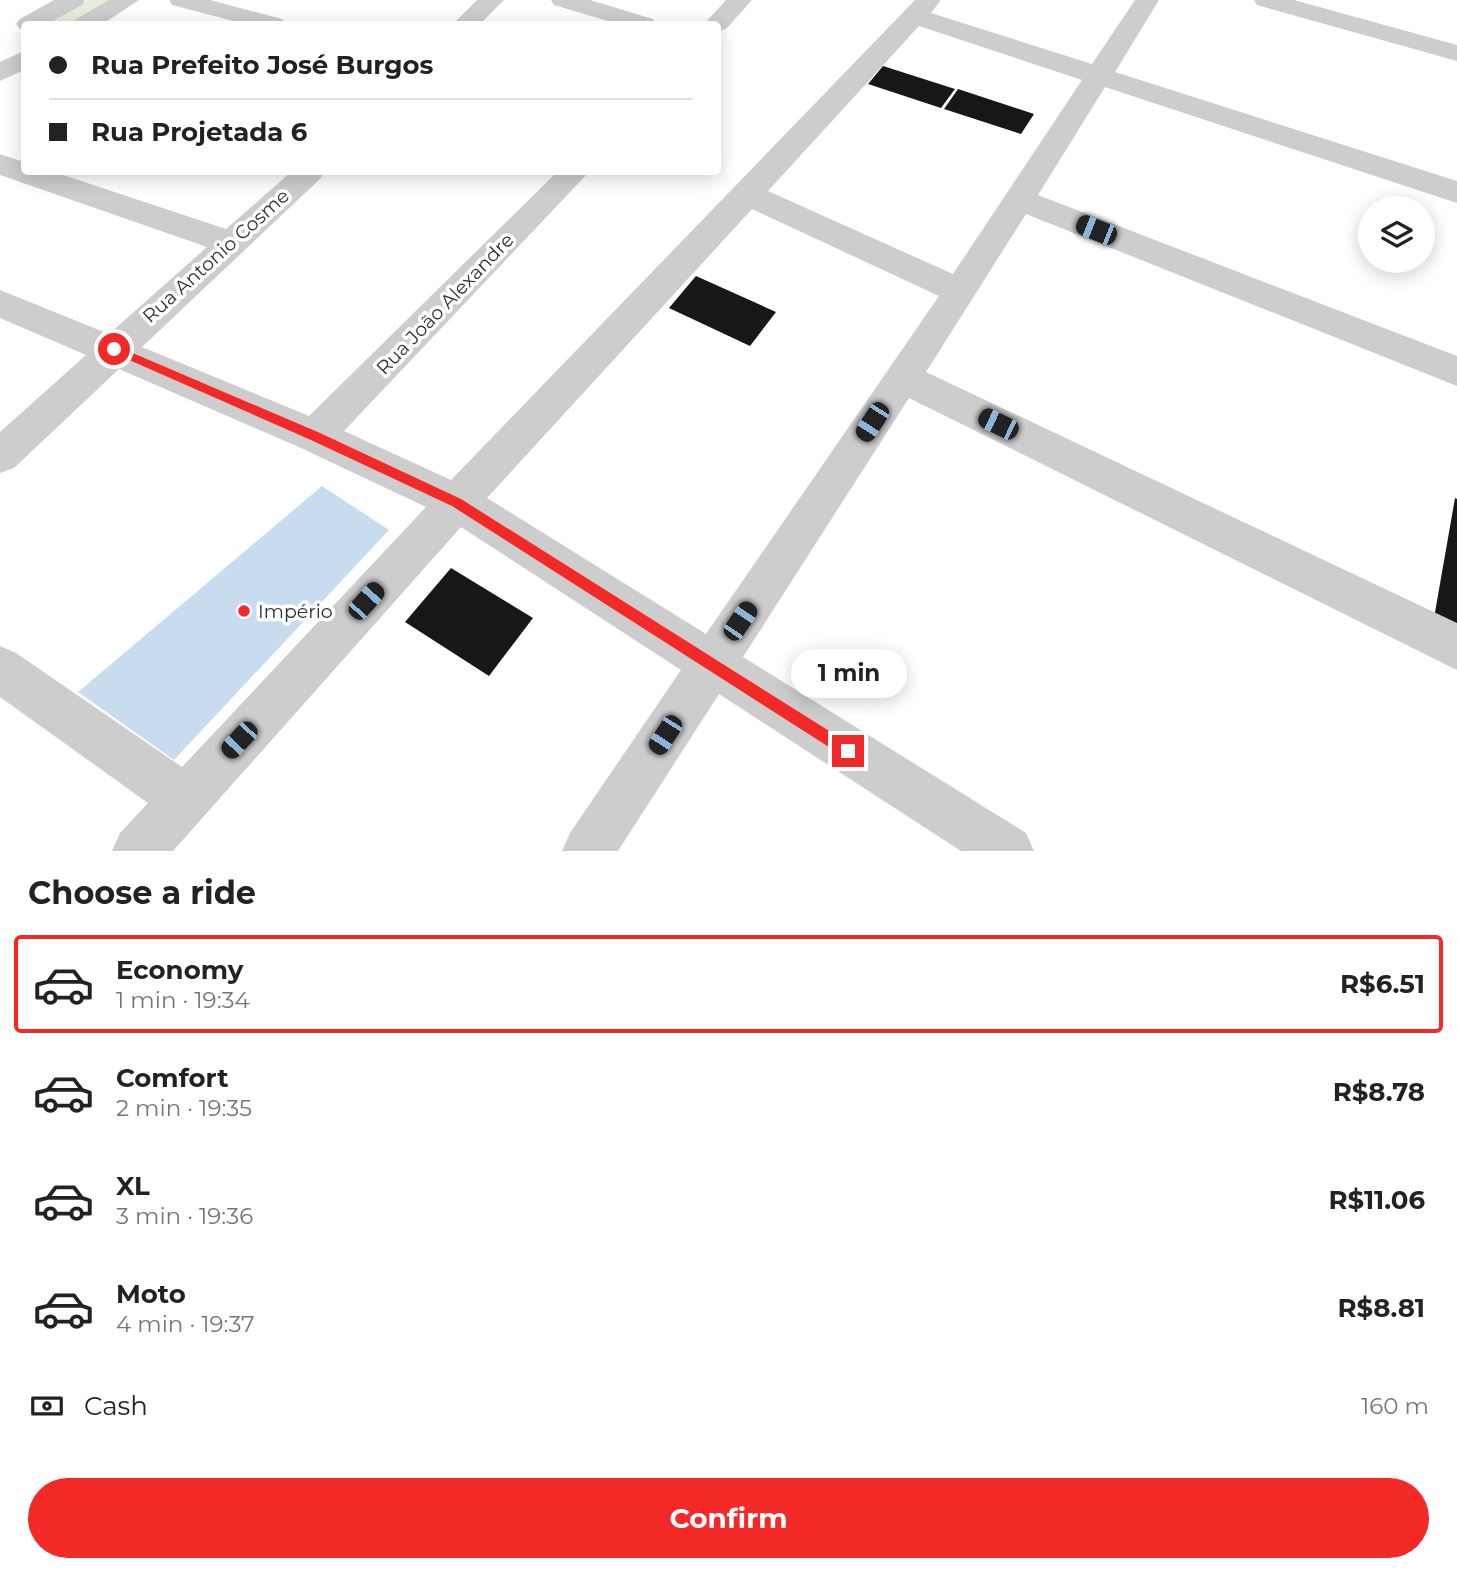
<!DOCTYPE html>
<meta charset="utf-8">
<style>
body{margin:0;font-family:Montserrat,sans-serif;background:#f2f2f2;color:#222;height:100vh;display:flex;flex-direction:column;font-size:26px;white-space:nowrap}
*{box-sizing:border-box;margin:0}
p{font-size:23px;color:#767676}
.icon{flex:none;width:38px;height:38px;fill:none;stroke:currentColor;stroke-width:2;stroke-linecap:round;stroke-linejoin:round}
.map{position:relative;height:851px;overflow:hidden}
.sheet{display:flex;flex-direction:column;background:#fff;flex:1}
.sheet>*{flex:none}
.top-card{position:absolute;left:21px;top:21px;width:700px;height:154px;border-radius:7px;box-shadow:0 4px 18px #0003;display:grid;align-content:center;height:154px;padding:0 28px;background:#fff}
.buttons{position:absolute;left:1358px;top:196px;display:grid;gap:14px}
.buttons a{display:grid;place-items:center;width:77px;height:77px;border-radius:50%;background:#fff;box-shadow:0 4px 18px #0003;font-size:35px}
.end{position:absolute;width:32px;height:32px;margin:-16px;border:9px solid #f22926;background:#fff;box-shadow:0 0 0 4px #fff}
.from{border-radius:50%}
.bubble{position:absolute;height:49px;border-radius:24px;background:#fff;box-shadow:0 4px 18px #0003;font-size:23px;font-weight:700;line-height:49px;text-align:center}
.car{position:absolute;width:21px;height:42px;margin:-21px -10px;border-radius:9px;box-shadow:0 0 5px 2px #0007;background:linear-gradient(#222 24%,#8ab4d8 0 40%,#222 0 76%,#8ab4d8 0 86%,#222 0)}
.top-card b{display:flex;align-items:center;gap:24px;height:66px;font-size:26px}
.top-card b+b{border-top:2px solid #e0e0e0}
.top-card i{width:18px;height:18px;background:#222}
ul{padding:0;list-style:none}
li{display:flex;align-items:center;gap:21px;height:98px;margin:0 14px 10px;padding:0 14px;border:4px solid transparent;border-radius:7px}
li div{flex:1}
li b{display:block;font-size:26px}
li em{font-style:normal;font-weight:700}
li.current{border-color:#f22926}
li>.icon{width:63px;height:63px;stroke-width:1.5}
h2{padding:0 28px;font-size:32px;line-height:84px}
.pay{display:flex;align-items:center;gap:18px;height:77px;padding:0 28px;font-size:26px}
.pay p{margin-inline-start:auto}
.cta{display:flex;gap:14px;margin-top:auto;padding:14px 28px}
.cta a{flex:1;height:80px;border-radius:42px;background:#f22926;color:#fff;font-size:28px;font-weight:700;line-height:80px;text-align:center}
.map>svg:first-child{display:block}
</style>
<div class="map">
<svg width="1457" height="851" viewBox="0 0 1457 851">
<rect width="100%" height="100%" fill="#fff"/>
<!-- green -->
<path fill="#e4eedc" d="M 88,0 L 112,0 L 70,24 L 44,24 Z"/>
<!-- water -->
<path fill="#c7dcef" d="M 322,486 L 389,530 L 174,760 L 78,692 Z"/>
<!-- building -->
<path fill="#171717" d="M 883,66 L 955,89 L 941,108 L 868,84 Z
M 958,89 L 1034,114 L 1021,134 L 944,109 Z
M 696,276 L 776,312 L 750,346 L 669,308 Z
M 1455,498 L 1457,499 L 1457,629 L 1434,618 Z
M 451,568 L 533,618 L 489,676 L 405,622 Z"/>
<g fill="none" stroke-linecap="round" stroke-linejoin="round">
<!-- minor -->
<path fill="#cdcdcd" fill-rule="evenodd" d="M 54,0 L 85,0 L 82,5 L 47,24 L 24,24 L 24,31 L 20,29 L 16,24 L 20,19 Z
M 109,0 L 139,0 L 103,24 L 72,24 L 76,19 Z
M 169,0 L 210,0 L 282,19 L 286,24 L 245,24 L 172,5 Z
M 477,0 L 504,0 L 480,24 L 453,24 Z
M 551,0 L 590,0 L 653,19 L 657,24 L 618,24 L 554,5 Z
M 726,0 L 752,0 L 726,29 L 718,32 L 718,24 L 704,24 Z
M 915,0 L 941,0 L 931,13 L 1092,64 L 1135,0 L 1159,0 L 1115,72 L 1457,181 L 1457,203 L 1105,87 L 1038,195 L 1457,356 L 1457,386 L 1026,214 L 926,372 L 1457,623 L 1457,670 L 909,398 L 743,657 L 1026,833 L 1034,851 L 961,851 L 719,694 L 618,851 L 562,851 L 570,833 L 681,670 L 461,527 L 173,851 L 112,851 L 120,833 L 148,803 L 0,697 L 0,646 L 16,653 L 182,767 L 426,507 L 301,448 L 119,369 L 14,468 L 0,473 L 0,432 L 86,355 L 0,318 L 0,290 L 109,334 L 207,247 L 0,175 L 0,154 L 24,162 L 24,172 L 54,172 L 226,229 L 291,172 L 324,172 L 320,179 L 142,347 L 309,416 L 557,172 L 589,172 L 344,431 L 451,480 ZM 919,26 L 1082,80 L 953,274 L 768,191 ZM 752,209 L 939,296 L 706,634 L 487,498 Z
M 1254,0 L 1294,0 L 1457,45 L 1457,61 L 1257,5 Z
M 24,51 L 24,70 L 0,81 L 0,62 Z"/>
</g>
<!-- route -->
<path fill="#f22926" d="M 114,345 L 320,433 L 461,499 L 853,746 L 853,756 L 843,756 L 452,506 L 311,440 L 111,352 L 109,349 Z"/>
<!-- markers -->
<circle fill="#f22926" stroke="#fff" stroke-width="2.5" cx="244" cy="611" r="7"/>
<g text-anchor="middle" dominant-baseline="central" stroke-width="7" stroke-linejoin="round" paint-order="stroke">
<!-- street labels -->
<g font-size="19" fill="#303030" stroke="#fff">
<text transform="translate(216 256) rotate(-42)">Rua Antonio Cosme</text>
<text transform="translate(445 304) rotate(-46)">Rua João Alexandre</text>
</g>
<!-- poi labels -->
<g font-size="19" fill="#303030" stroke="#fff" text-anchor="start">
<text x="258" y="611">Império</text>
</g>
</g>
</svg>
<div class="buttons">
<a><svg class="icon" aria-label="layers" viewBox="0 0 24 24"><path d="M12 4l9 5-9 5-9-5zM3 14l9 5 9-5"/></svg></a>
</div>
<i class="end from" style="left:114px;top:349px"></i>
<i class="end" style="left:848px;top:751px"></i>
<div class="bubble" style="left:791px;top:649px;width:116px">1 min</div>
<i class="car" style="left:1096px;top:230px;rotate:292deg"></i>
<i class="car" style="left:872px;top:422px;rotate:213deg"></i>
<i class="car" style="left:998px;top:424px;rotate:296deg"></i>
<i class="car" style="left:366px;top:601px;rotate:42deg"></i>
<i class="car" style="left:740px;top:621px;rotate:34deg"></i>
<i class="car" style="left:665px;top:735px;rotate:213deg"></i>
<i class="car" style="left:239px;top:740px;rotate:223deg"></i>
<div class="top-card">
<b><i class="from"></i>Rua Prefeito José Burgos</b>
<b><i></i>Rua Projetada 6</b>
</div>
</div>
<section class="sheet">
<h2>Choose a ride</h2>
<ul>
<li class="current"><svg class="icon" aria-label="car" viewBox="0 0 24 24"><path d="M5 17H2v-5l4-1 3-4h7l3 4 3 1v5h-3M9 17h6M6 11h13"/><circle cx="7" cy="17" r="2"/><circle cx="17" cy="17" r="2"/></svg><div><b>Economy</b><p>1 min · 19:34</p></div><em>R$6.51</em></li>
<li><svg class="icon" aria-label="car" viewBox="0 0 24 24"><path d="M5 17H2v-5l4-1 3-4h7l3 4 3 1v5h-3M9 17h6M6 11h13"/><circle cx="7" cy="17" r="2"/><circle cx="17" cy="17" r="2"/></svg><div><b>Comfort</b><p>2 min · 19:35</p></div><em>R$8.78</em></li>
<li><svg class="icon" aria-label="car" viewBox="0 0 24 24"><path d="M5 17H2v-5l4-1 3-4h7l3 4 3 1v5h-3M9 17h6M6 11h13"/><circle cx="7" cy="17" r="2"/><circle cx="17" cy="17" r="2"/></svg><div><b>XL</b><p>3 min · 19:36</p></div><em>R$11.06</em></li>
<li><svg class="icon" aria-label="car" viewBox="0 0 24 24"><path d="M5 17H2v-5l4-1 3-4h7l3 4 3 1v5h-3M9 17h6M6 11h13"/><circle cx="7" cy="17" r="2"/><circle cx="17" cy="17" r="2"/></svg><div><b>Moto</b><p>4 min · 19:37</p></div><em>R$8.81</em></li>
</ul>
<div class="pay"><svg class="icon" aria-label="cash" viewBox="0 0 24 24"><path d="M3 7h18v10H3z"/><circle cx="12" cy="12" r="2"/></svg>Cash<p>160 m</p></div>
<div class="cta"><a>Confirm</a></div>
</section>
